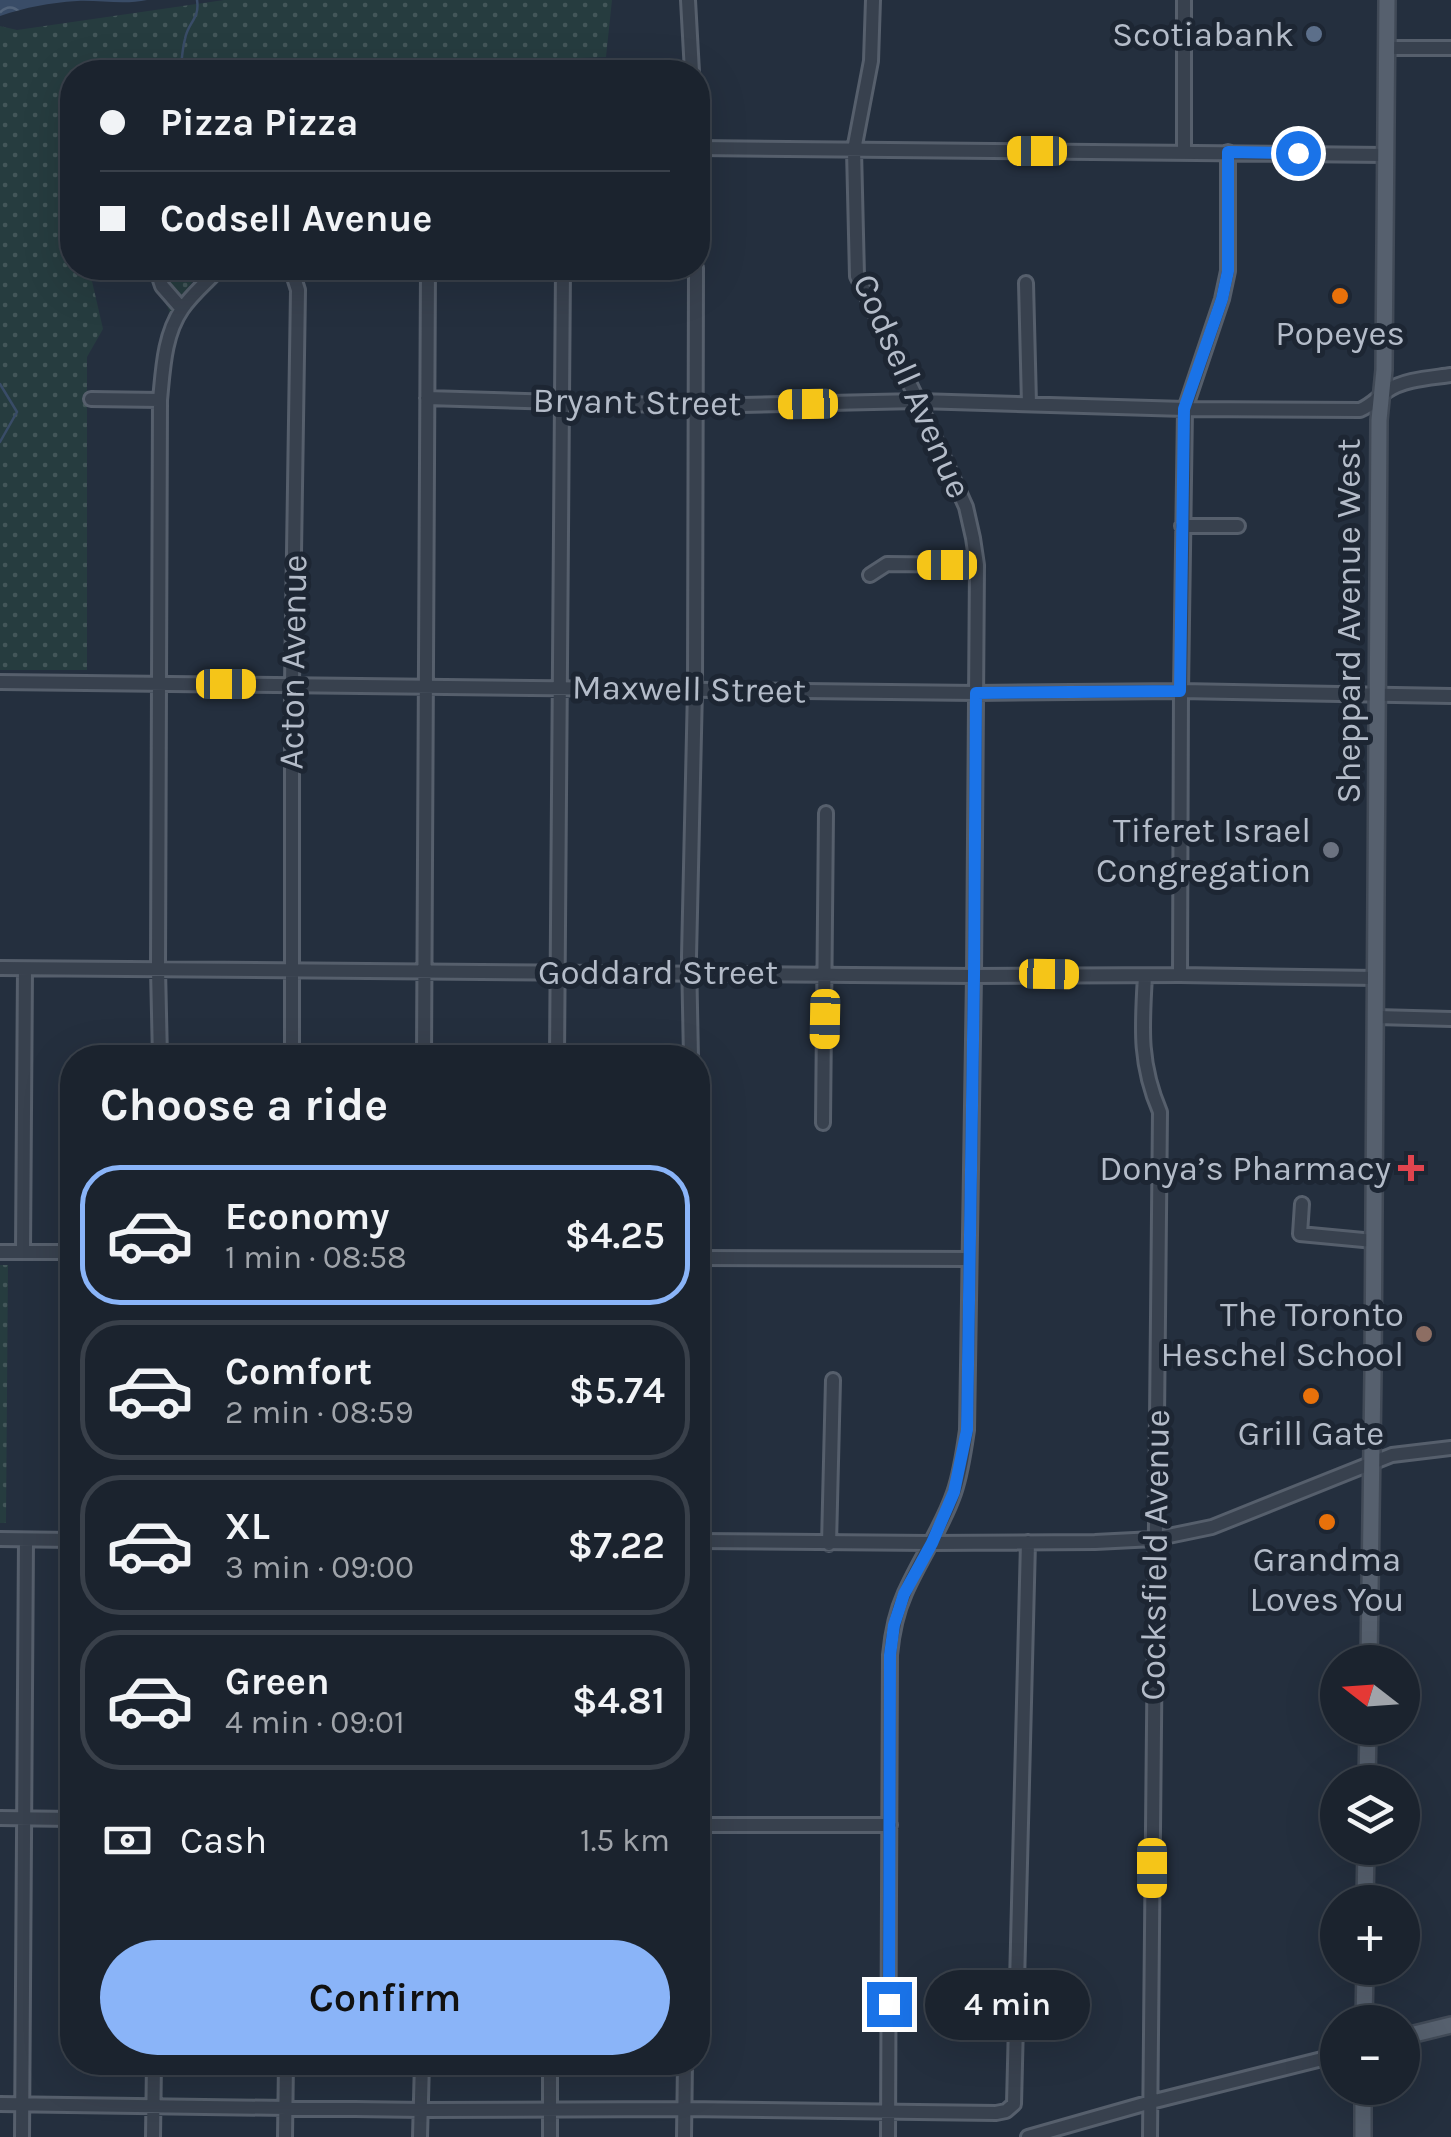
<!DOCTYPE html>
<meta charset="utf-8">
<style>
body{margin:0;font-family:Karla,sans-serif;background:#242b36;color:#f1f3f6;height:100vh;display:flex;flex-direction:column;font-size:38px;white-space:nowrap}
*{box-sizing:border-box;margin:0}
p{font-size:32px;color:#a0a4aa}
.icon{flex:none;width:55px;height:55px;fill:none;stroke:currentColor;stroke-width:2;stroke-linecap:round;stroke-linejoin:round}
.map{position:relative;flex:1;overflow:hidden}
.side{position:absolute;left:60px;top:1045px;width:650px;height:1030px;display:flex;flex-direction:column;background:#1b232e;border-radius:40px;box-shadow:0 10px 40px #0002,0 0 0 2px #39404a}
.side>*{flex:none}
.top-card{position:absolute;left:60px;top:60px;width:650px;height:220px;border-radius:40px;box-shadow:0 10px 40px #0002,0 0 0 2px #39404a;display:grid;align-content:center;height:220px;padding:0 40px;background:#1b232e}
.needle{width:65px;rotate:287deg}
.buttons{position:absolute;left:1320px;top:1645px;display:grid;gap:20px}
.buttons a{display:grid;place-items:center;width:100px;height:100px;border-radius:50%;background:#1b232e;box-shadow:0 10px 40px #0002,0 0 0 2px #39404a;font-size:50px}
.end{position:absolute;width:45px;height:45px;margin:-22px;border:12px solid #1a73e8;background:#fff;box-shadow:0 0 0 5px #fff}
.from{border-radius:50%}
.bubble{position:absolute;height:70px;border-radius:35px;background:#1b232e;box-shadow:0 10px 40px #0002,0 0 0 2px #39404a;font-size:32px;font-weight:600;line-height:70px;text-align:center}
.car{position:absolute;width:30px;height:60px;margin:-30px -15px;border-radius:12px;box-shadow:0 0 8px 2px #0007;background:linear-gradient(#f5c518 24%,#345 0 40%,#f5c518 0 76%,#345 0 86%,#f5c518 0)}
.top-card b{display:flex;align-items:center;gap:35px;height:95px;font-size:38px}
.top-card b+b{border-top:2px solid #39404a}
.top-card i{width:25px;height:25px;background:#f1f3f6}
ul{padding:0;list-style:none}
li{display:flex;align-items:center;gap:30px;height:140px;margin:0 20px 15px;padding:0 20px;border:5px solid #39404a;border-radius:40px}
li div{flex:1}
li b{display:block;font-size:38px}
li em{font-style:normal;font-weight:600}
li.selected{border-color:#8ab4f8}
li>.icon{width:90px;height:90px;stroke-width:1.5}
h2{padding:0 40px;font-size:45px;line-height:120px}
.pay{display:flex;align-items:center;gap:25px;height:110px;padding:0 40px;font-size:38px}
.pay p{margin-inline-start:auto}
.primary-button{display:flex;gap:20px;margin-top:auto;padding:20px 40px}
.primary-button a{flex:1;height:115px;border-radius:60px;background:#8ab4f8;color:#111;font-size:40px;font-weight:600;line-height:115px;text-align:center}
.map>svg:first-child{display:block}
</style>
<div class="map">
<svg width="1451" height="2137" viewBox="0 0 1451 2137">
<defs>
<pattern id="park-dots" width="8" height="8" patternUnits="userSpaceOnUse" patternTransform="scale(2.5)"><rect width="8" height="8" fill="#263c3f"/><path d="M2 2h.1M6 6h.1" fill="none" stroke="#435659" stroke-width="1.8" stroke-linecap="round"/></pattern>
<pattern id="water-waves" width="16" height="10" patternUnits="userSpaceOnUse" patternTransform="scale(2.5)"><rect width="16" height="10" fill="#394c67"/><path d="M0 5q4-4 8 0t8 0" fill="none" stroke="#53647b"/></pattern>
</defs>
<rect width="100%" height="100%" fill="#242f3e"/>
<!-- park -->
<path fill="url(#park-dots)" d="M 224,0 L 612,0 L 606,57 L 372,66 L 231,65 L 231,72 L 72,72 L 72,268 L 89,268 L 103,329 L 87,357 L 87,670 L 0,670 L 0,26 L 17,30 Z
M 151,268 L 202,268 L 170,313 Z
M 0,1265 L 8,1265 L 6,1523 L 0,1523 Z"/>
<!-- water -->
<path fill="url(#water-waves)" d="M 0,0 L 147,0 C 124,5 101,0 77,1 C 48,3 27,7 0,16 Z"/>
<g fill="none" stroke-linecap="round" stroke-linejoin="round">
<!-- stream -->
<path stroke="#394c67" stroke-width="2.5" d="M 180,72 C 182,61 182,50 185,39 C 188,22 200,19 197,0
M 0,384 L 17,412 L 0,442"/>
<defs>
<path id="minor" d="M 688,0 L 692,72
M 873,0 L 871,61 L 854,150 L 857,276 L 918,401 L 966,507 L 973,538 L 977,565 L 974,976 L 967,1430 C 964,1451 961,1473 954,1493 C 942,1528 920,1559 905,1593 C 896,1613 892,1633 890,1655 L 888,2137
M 1184,0 L 1184,151
M 1386,48 L 1451,48
M 698,148 L 1385,155
M 156,268 L 162,286 L 182,309
M 291,268 L 298,290 L 292,684 L 292,1058
M 1026,283 L 1029,404
M 427,398 L 696,406 L 918,401 L 1185,409 L 1360,410 C 1372,405 1377,398 1387,391 C 1404,379 1431,378 1451,375
M 91,399 L 160,400
M 1182,526 L 1238,526
M 870,575 L 887,564 L 977,565
M 0,682 L 976,693 L 1181,691 L 1451,696
M 0,968 L 974,976 L 1180,975 L 1376,978
M 1180,975 L 1181,691 L 1185,409 L 1222,299 L 1228,271 L 1228,152
M 1145,976 C 1142,1027 1139,1063 1160,1112 L 1150,2137
M 1376,1017 L 1451,1019
M 160,1058 L 158,969 L 160,400 C 163,370 164,335 182,309 C 192,294 208,281 220,268
M 424,1058 L 428,268
M 557,1058 L 563,268
M 691,1058 L 689,957 L 695,689 L 696,268
M 823,1123 L 826,813
M 1302,1204 L 1300,1234 L 1374,1241
M 0,1252 L 72,1252
M 23,1252 L 25,969
M 698,1258 L 969,1259
M 0,1539 L 72,1540
M 698,1541 L 929,1543 L 1095,1542 L 1154,1539 L 1212,1527 L 1392,1455 L 1451,1448
M 829,1544 L 833,1380
M 0,1818 L 72,1819
M 698,1825 L 890,1825
M 0,2104 L 422,2110 L 684,2109 L 996,2113 L 1006,2111 L 1014,2104 L 1028,1542
M 22,2137 L 26,1540
M 153,2137 L 154,2062
M 285,2137 L 286,2062
M 420,2137 L 422,2062
M 550,2137 L 550,2062
M 684,2137 L 685,2062
M 1028,2137 L 1151,2102 L 1338,2055"/>
<path id="major" d="M 1369,1662 L 1373,1372 L 1379,420 L 1384,370 L 1387,0
M 1367,1782 L 1368,1728
M 1365,1902 L 1366,1848
M 1364,2022 L 1365,1968
M 1402,2037 L 1451,2025
M 1363,2137 L 1363,2088"/>
</defs>
<!-- minor casing -->
<use href="#minor" stroke="#565f6c" stroke-width="18"/>
<!-- major casing -->
<use href="#major" stroke="#414a57" stroke-width="20"/>
<!-- minor -->
<use href="#minor" stroke="#38414e" stroke-width="12"/>
<!-- major -->
<use href="#major" stroke="#56606e" stroke-width="15"/>
</g>
<g fill="none" stroke-linecap="round" stroke-linejoin="round">
<!-- route -->
<path stroke="#1a73e8" stroke-width="12" d="M 889,2004 L 890,1655 L 894,1625 L 904,1594 L 932,1543 L 954,1492 L 967,1430 L 974,976 L 976,693 L 1180,691 L 1184,409 L 1222,299 L 1228,271 L 1228,152 L 1298,153"/>
</g>
<!-- markers -->
<circle fill="#5c6f8a" stroke="#1d2633" stroke-width="4" cx="1314" cy="34" r="10"/>
<g fill="#e8710a" stroke="#1d2633" stroke-width="4">
<circle cx="1340" cy="296" r="10"/>
<circle cx="1311" cy="1396" r="10"/>
<circle cx="1327" cy="1522" r="10"/>
</g>
<circle fill="#6b7280" stroke="#1d2633" stroke-width="4" cx="1331" cy="850" r="10"/>
<path fill="#e0444e" stroke="#1d2633" stroke-width="4" d="M1406 1153h10v10h10v10h-10v10h-10v-10h-10v-10h10z"/>
<circle fill="#8d6e63" stroke="#1d2633" stroke-width="4" cx="1424" cy="1334" r="10"/>
<g text-anchor="middle" dominant-baseline="central" stroke-width="10" stroke-linejoin="round" paint-order="stroke">
<!-- poi labels -->
<g font-size="35" fill="#b4bcc9" stroke="#1d2633" text-anchor="end">
<text x="1294" y="34">Scotiabank</text>
<text x="1340" y="333" text-anchor="middle">Popeyes</text>
<text x="1311" y="830">Tiferet Israel<tspan x="1311" dy="40">Congregation</tspan></text>
<text x="1391" y="1168">Donya’s Pharmacy</text>
<text x="1404" y="1314">The Toronto<tspan x="1404" dy="40">Heschel School</tspan></text>
<text x="1311" y="1433" text-anchor="middle">Grill Gate</text>
<text x="1327" y="1559" text-anchor="middle">Grandma<tspan x="1327" dy="40">Loves You</tspan></text>
</g>
<!-- street labels -->
<g font-size="35" fill="#b4bcc9" stroke="#1d2633">
<text transform="translate(912 386) rotate(66)">Codsell Avenue</text>
<text transform="translate(637 402) rotate(1)">Bryant Street</text>
<text transform="translate(1348 621) rotate(-90)">Sheppard Avenue West</text>
<text transform="translate(293 662) rotate(-89)">Acton Avenue</text>
<text transform="translate(689 689) rotate(1)">Maxwell Street</text>
<text x="658" y="972">Goddard Street</text>
<text transform="translate(1155 1555) rotate(-89)">Cocksfield Avenue</text>
</g>
</g>
</svg>
<div class="buttons">
<a><svg class="needle" viewBox="-14 -14 28 28"><path d="M0-13l5 13h-10z" fill="#e53935"/><path d="M0 13l5-13h-10z" fill="#a0a4aa"/></svg></a>
<a><svg class="icon" aria-label="layers" viewBox="0 0 24 24"><path d="M12 4l9 5-9 5-9-5zM3 14l9 5 9-5"/></svg></a>
<a>+</a>
<a>−</a>
</div>
<i class="end from" style="left:1298px;top:153px"></i>
<i class="end" style="left:889px;top:2004px"></i>
<div class="bubble" style="left:925px;top:1970px;width:165px">4 min</div>
<i class="car" style="left:1037px;top:151px;rotate:270deg"></i>
<i class="car" style="left:808px;top:404px;rotate:269deg"></i>
<i class="car" style="left:947px;top:565px;rotate:270deg"></i>
<i class="car" style="left:226px;top:684px;rotate:90deg"></i>
<i class="car" style="left:1049px;top:974px;rotate:91deg"></i>
<i class="car" style="left:825px;top:1019px;rotate:181deg"></i>
<i class="car" style="left:1152px;top:1868px;rotate:180deg"></i>
<div class="top-card">
<b><i class="from"></i>Pizza Pizza</b>
<b><i></i>Codsell Avenue</b>
</div>
<section class="side">
<h2>Choose a ride</h2>
<ul>
<li class="selected"><svg class="icon" aria-label="car" viewBox="0 0 24 24"><path d="M5 17H2v-5l4-1 3-4h7l3 4 3 1v5h-3M9 17h6M6 11h13"/><circle cx="7" cy="17" r="2"/><circle cx="17" cy="17" r="2"/></svg><div><b>Economy</b><p>1 min · 08:58</p></div><em>$4.25</em></li>
<li><svg class="icon" aria-label="car" viewBox="0 0 24 24"><path d="M5 17H2v-5l4-1 3-4h7l3 4 3 1v5h-3M9 17h6M6 11h13"/><circle cx="7" cy="17" r="2"/><circle cx="17" cy="17" r="2"/></svg><div><b>Comfort</b><p>2 min · 08:59</p></div><em>$5.74</em></li>
<li><svg class="icon" aria-label="car" viewBox="0 0 24 24"><path d="M5 17H2v-5l4-1 3-4h7l3 4 3 1v5h-3M9 17h6M6 11h13"/><circle cx="7" cy="17" r="2"/><circle cx="17" cy="17" r="2"/></svg><div><b>XL</b><p>3 min · 09:00</p></div><em>$7.22</em></li>
<li><svg class="icon" aria-label="car" viewBox="0 0 24 24"><path d="M5 17H2v-5l4-1 3-4h7l3 4 3 1v5h-3M9 17h6M6 11h13"/><circle cx="7" cy="17" r="2"/><circle cx="17" cy="17" r="2"/></svg><div><b>Green</b><p>4 min · 09:01</p></div><em>$4.81</em></li>
</ul>
<div class="pay"><svg class="icon" aria-label="cash" viewBox="0 0 24 24"><path d="M3 7h18v10H3z"/><circle cx="12" cy="12" r="2"/></svg>Cash<p>1.5 km</p></div>
<div class="primary-button"><a>Confirm</a></div>
</section>
</div>
